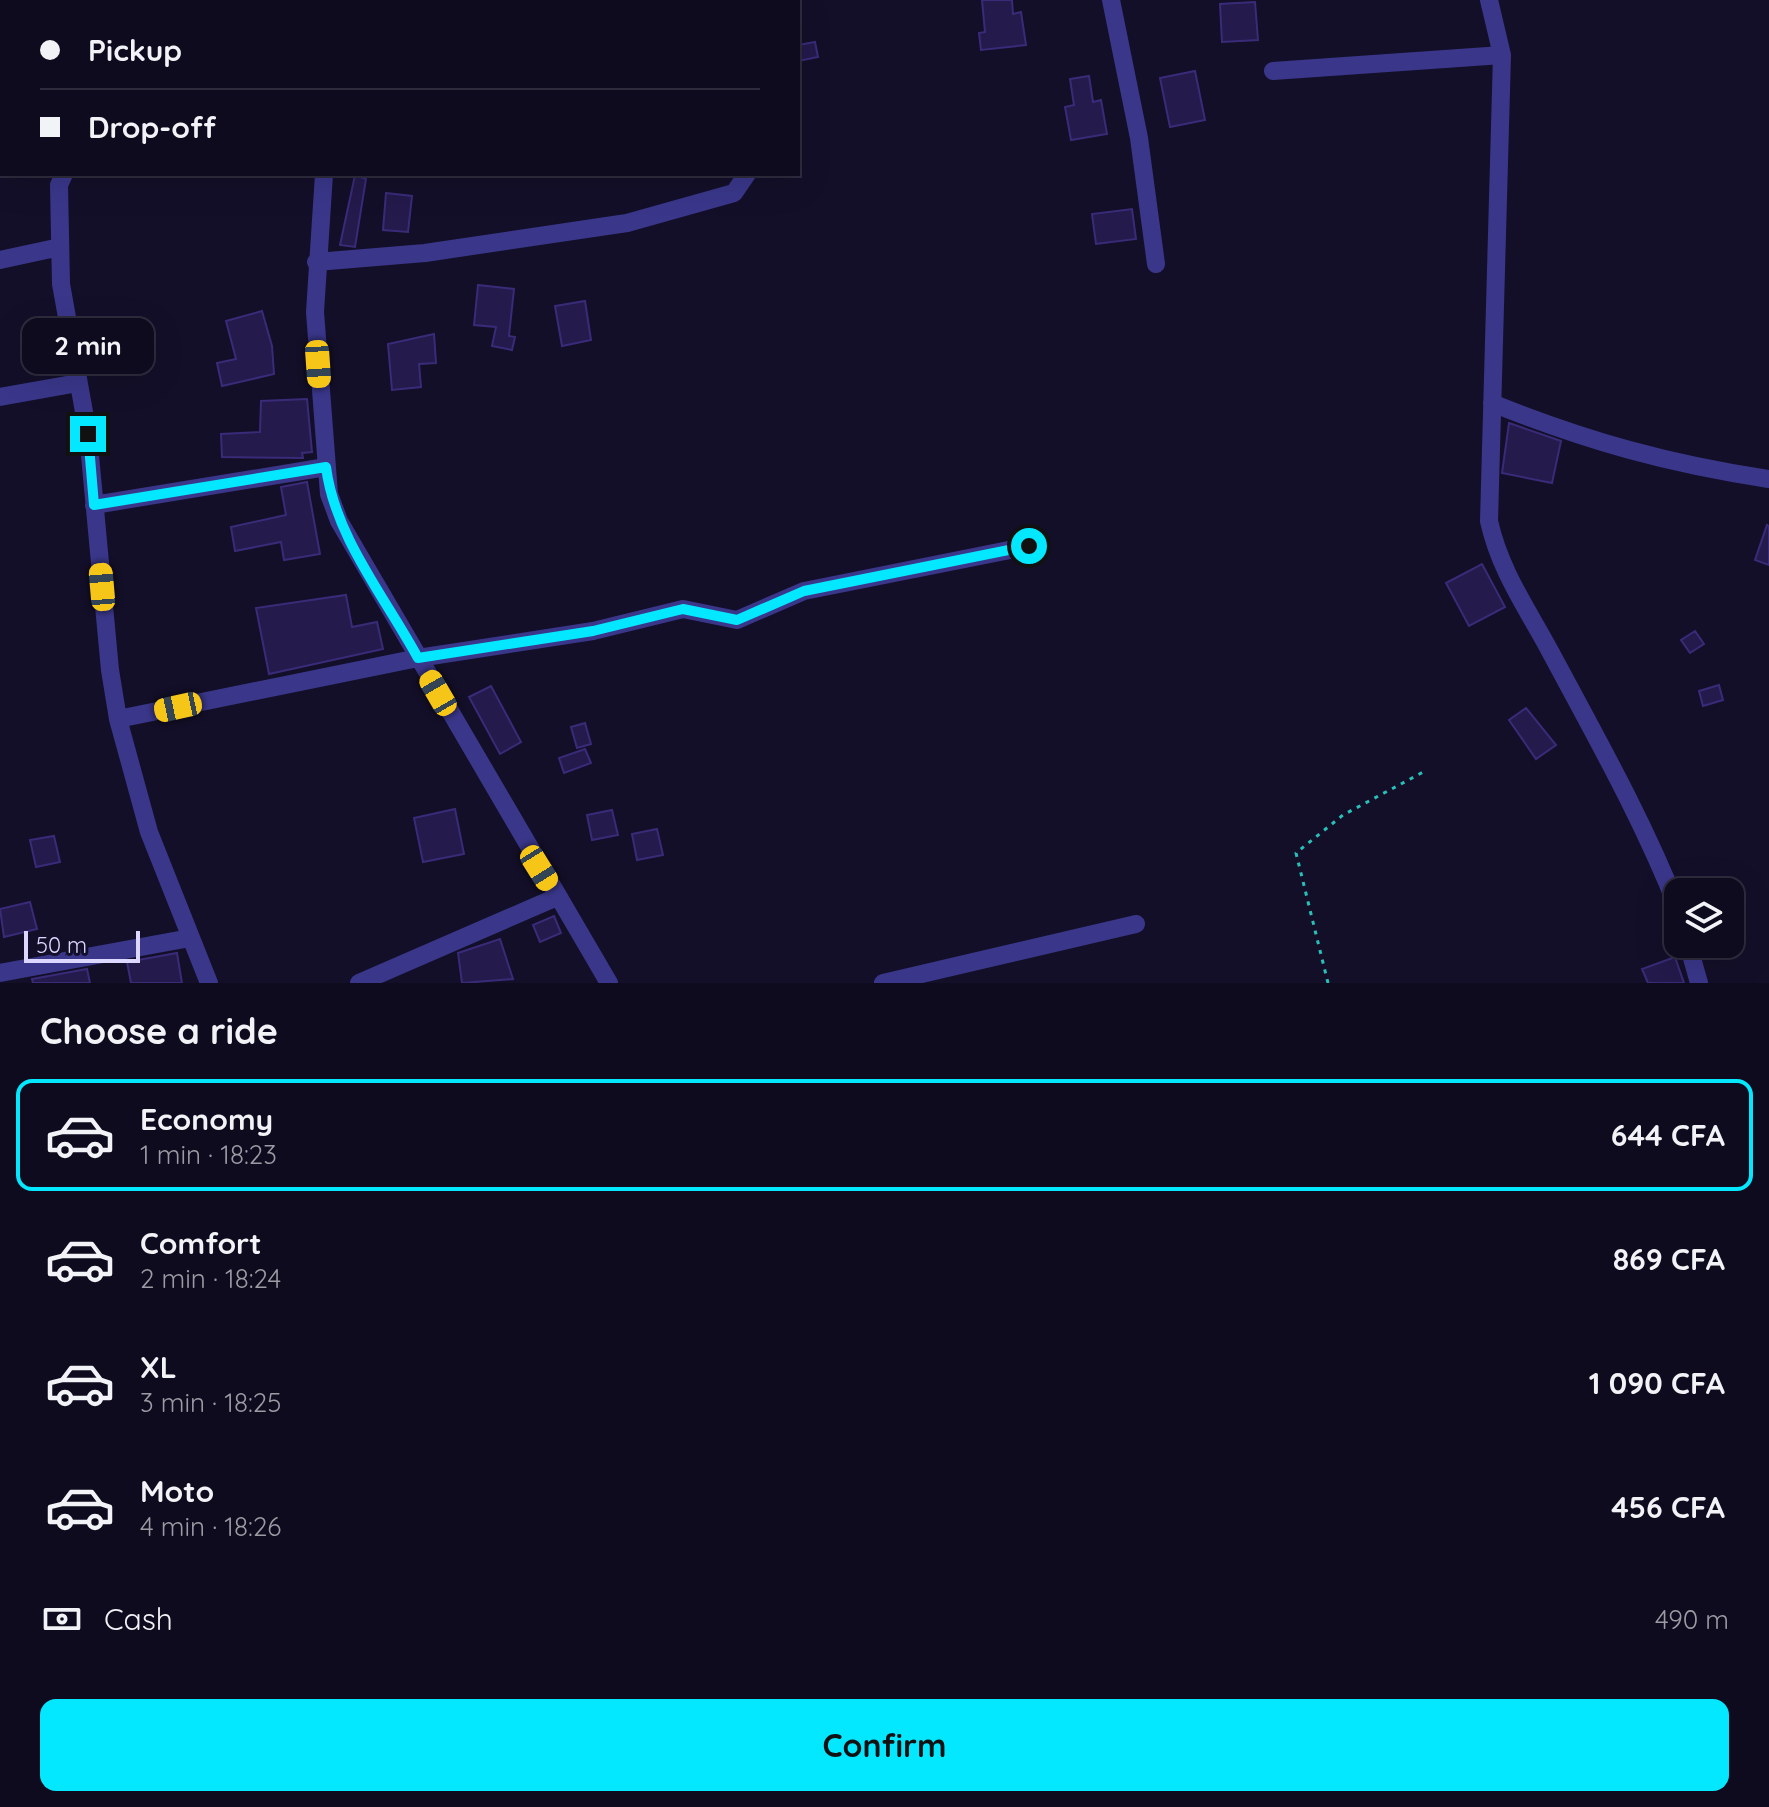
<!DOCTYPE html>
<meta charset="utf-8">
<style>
body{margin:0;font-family:Quicksand,sans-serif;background:#171428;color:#f1f3f6;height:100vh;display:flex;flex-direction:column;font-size:30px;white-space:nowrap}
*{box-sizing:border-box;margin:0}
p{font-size:26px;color:#9b9ba4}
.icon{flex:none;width:44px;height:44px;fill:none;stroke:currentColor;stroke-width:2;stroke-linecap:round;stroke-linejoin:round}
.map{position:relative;height:983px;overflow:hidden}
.panel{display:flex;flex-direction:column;background:#0e0b1f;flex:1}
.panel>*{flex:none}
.guide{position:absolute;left:0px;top:0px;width:800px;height:176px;box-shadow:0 8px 32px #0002,0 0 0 2px #2e2b3d;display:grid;align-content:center;height:176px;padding:0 40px;background:#0e0b1f}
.tools{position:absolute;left:1664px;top:878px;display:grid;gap:16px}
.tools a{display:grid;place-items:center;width:80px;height:80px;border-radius:16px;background:#0e0b1f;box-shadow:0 8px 32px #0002,0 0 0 2px #2e2b3d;font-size:40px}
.scale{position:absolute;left:24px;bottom:20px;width:116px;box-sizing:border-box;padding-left:8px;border:4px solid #dcd7ff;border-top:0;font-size:22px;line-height:28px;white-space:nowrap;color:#dcd7ff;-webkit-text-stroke:6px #130f29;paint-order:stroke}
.end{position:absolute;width:36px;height:36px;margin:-18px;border:10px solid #03e7ff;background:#111;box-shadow:0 0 0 4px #111}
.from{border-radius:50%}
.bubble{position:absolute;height:56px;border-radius:16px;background:#0e0b1f;box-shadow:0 8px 32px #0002,0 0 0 2px #2e2b3d;font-size:26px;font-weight:700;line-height:56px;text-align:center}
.car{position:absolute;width:24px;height:48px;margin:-24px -12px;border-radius:10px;box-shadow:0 0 6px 2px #0007;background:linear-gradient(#f5c518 24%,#345 0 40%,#f5c518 0 76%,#345 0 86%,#f5c518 0)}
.guide b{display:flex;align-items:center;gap:28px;height:76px;font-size:30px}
.guide b+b{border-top:2px solid #2e2b3d}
.guide i{width:20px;height:20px;background:#f1f3f6}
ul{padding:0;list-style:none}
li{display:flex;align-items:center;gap:24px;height:112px;margin:0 16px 12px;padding:0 24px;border:4px solid transparent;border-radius:16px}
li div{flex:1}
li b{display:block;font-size:30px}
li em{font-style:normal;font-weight:700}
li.selected{border-color:#03e7ff}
li>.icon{width:72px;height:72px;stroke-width:1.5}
h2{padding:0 40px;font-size:36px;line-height:96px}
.pay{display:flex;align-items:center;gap:20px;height:88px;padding:0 40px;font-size:30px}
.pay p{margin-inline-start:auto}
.button{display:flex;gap:16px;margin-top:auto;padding:16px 40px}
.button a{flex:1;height:92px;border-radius:16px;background:#03e7ff;color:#111;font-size:32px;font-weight:700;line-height:92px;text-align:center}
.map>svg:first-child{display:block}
</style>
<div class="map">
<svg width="1769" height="983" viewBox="0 0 1769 983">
<rect width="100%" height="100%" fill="#130f29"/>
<!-- building -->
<path fill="#241a4b" stroke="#3a2b79" stroke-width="2" d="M 982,0 L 1012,0 L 1013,14 L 1021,12 L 1026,45 L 981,50 L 979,33 L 985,32 Z
M 1255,2 L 1258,40 L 1222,42 L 1220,4 Z
M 815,42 L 818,57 L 798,61 L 798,45 Z
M 1195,71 L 1205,120 L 1170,127 L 1160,78 Z
M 1089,76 L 1093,102 L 1101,100 L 1107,134 L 1071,140 L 1065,107 L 1074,105 L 1070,79 Z
M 355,175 L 366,179 L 355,247 L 340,245 Z
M 386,193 L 412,196 L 408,232 L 383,230 Z
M 1132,209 L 1136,239 L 1096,244 L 1092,214 Z
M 478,285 L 514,289 L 509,336 L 515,337 L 512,350 L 492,346 L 496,327 L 474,325 Z
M 585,301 L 591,340 L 562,346 L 555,306 Z
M 262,311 L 272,346 L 274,374 L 222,386 L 217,363 L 236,359 L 226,321 Z
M 434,334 L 436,363 L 419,364 L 421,387 L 392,390 L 388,344 Z
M 307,399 L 312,452 L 302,453 L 303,458 L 222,457 L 221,434 L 260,432 L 261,401 Z
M 1509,423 L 1561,441 L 1552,483 L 1502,473 Z
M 307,482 L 320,554 L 284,560 L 281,542 L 235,551 L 231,527 L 286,515 L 281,487 Z
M 1767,525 L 1769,526 L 1769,565 L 1755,560 Z
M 1482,564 L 1505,607 L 1469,626 L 1446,583 Z
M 346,595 L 352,627 L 377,622 L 383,649 L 269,674 L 256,608 Z
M 1695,631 L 1704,644 L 1690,653 L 1681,640 Z
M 1719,685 L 1723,700 L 1703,706 L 1699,691 Z
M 491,686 L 521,742 L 500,754 L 469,697 Z
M 1526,708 L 1556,745 L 1536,759 L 1509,720 Z
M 585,723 L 591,744 L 577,748 L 571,727 Z
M 585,749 L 591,763 L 564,773 L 559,758 Z
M 455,809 L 464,854 L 423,862 L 414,818 Z
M 612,810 L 618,835 L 592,840 L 587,815 Z
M 657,829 L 663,855 L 637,860 L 632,834 Z
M 54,836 L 60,862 L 36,867 L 30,840 Z
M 30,902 L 37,929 L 4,937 L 0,909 Z
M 554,916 L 561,933 L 540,942 L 533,925 Z
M 500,939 L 513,979 L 462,983 L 458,953 Z
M 177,953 L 182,983 L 131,983 L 127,962 Z
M 1675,957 L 1684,983 L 1648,983 L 1642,969 Z
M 87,969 L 90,983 L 33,983 L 32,979 Z"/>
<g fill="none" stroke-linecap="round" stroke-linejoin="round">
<!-- path -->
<path stroke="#29c1b7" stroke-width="3" stroke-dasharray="4 6" stroke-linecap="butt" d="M 1328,983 L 1296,853 L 1343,815 L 1427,770"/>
<!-- minor -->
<path stroke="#3a378b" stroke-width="18" d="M 304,0 L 304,2
M 1111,0 L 1139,138 L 1156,264
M 1489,0 L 1502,55 L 1489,521 C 1500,571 1527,608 1551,653 C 1596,737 1643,820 1678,909
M 198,2 L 198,0
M 761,2 L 761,0
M 1273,71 L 1502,55
M 64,174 L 59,185 L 61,284 L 88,434 L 110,670 L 118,719 L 149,832 L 209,983
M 324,174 L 315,312 L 329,494 L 339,521 L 609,983
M 0,260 L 60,247
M 316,262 L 425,253 L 627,223 L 734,193 L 747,174
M 0,397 L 78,383
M 1492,403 C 1586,441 1669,464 1769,479
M 94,505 L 326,467
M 118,719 L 418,658 L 593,631 L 683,609 L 737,620 L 804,591 L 1029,546
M 1688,944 L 1699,983
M 0,973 L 190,938
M 359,983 L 557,897
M 883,983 L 1136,924"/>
</g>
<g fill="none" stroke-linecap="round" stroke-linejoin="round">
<!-- route -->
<path stroke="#03e7ff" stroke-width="10" d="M 88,434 L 94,505 L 326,467 C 335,537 385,597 418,658 L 593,631 L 683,609 L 737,620 L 804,591 L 1029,546"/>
</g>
</svg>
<div class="tools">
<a><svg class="icon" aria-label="layers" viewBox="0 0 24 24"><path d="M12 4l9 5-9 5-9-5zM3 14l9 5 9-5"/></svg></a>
</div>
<div class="scale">50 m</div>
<i class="end from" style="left:1029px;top:546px"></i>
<i class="end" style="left:88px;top:434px"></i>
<div class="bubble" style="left:22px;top:318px;width:132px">2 min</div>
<i class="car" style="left:318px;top:364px;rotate:176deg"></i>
<i class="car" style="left:102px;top:587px;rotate:355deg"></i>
<i class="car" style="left:438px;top:693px;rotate:330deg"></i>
<i class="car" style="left:178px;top:707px;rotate:258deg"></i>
<i class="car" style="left:539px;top:868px;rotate:148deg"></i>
<div class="guide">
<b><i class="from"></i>Pickup</b>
<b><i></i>Drop-off</b>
</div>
</div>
<section class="panel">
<h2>Choose a ride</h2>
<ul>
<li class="selected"><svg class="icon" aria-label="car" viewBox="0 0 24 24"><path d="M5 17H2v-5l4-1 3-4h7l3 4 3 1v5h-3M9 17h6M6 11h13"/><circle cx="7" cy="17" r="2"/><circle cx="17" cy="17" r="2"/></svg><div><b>Economy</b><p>1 min · 18:23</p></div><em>644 CFA</em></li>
<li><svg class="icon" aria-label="car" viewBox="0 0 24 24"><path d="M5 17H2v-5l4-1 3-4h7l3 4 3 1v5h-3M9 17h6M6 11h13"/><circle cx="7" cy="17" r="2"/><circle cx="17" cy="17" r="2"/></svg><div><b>Comfort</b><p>2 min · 18:24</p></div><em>869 CFA</em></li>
<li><svg class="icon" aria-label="car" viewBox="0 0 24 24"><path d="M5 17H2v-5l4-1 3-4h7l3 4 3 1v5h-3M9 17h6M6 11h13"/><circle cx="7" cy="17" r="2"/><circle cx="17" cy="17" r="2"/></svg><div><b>XL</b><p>3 min · 18:25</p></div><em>1 090 CFA</em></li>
<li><svg class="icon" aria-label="car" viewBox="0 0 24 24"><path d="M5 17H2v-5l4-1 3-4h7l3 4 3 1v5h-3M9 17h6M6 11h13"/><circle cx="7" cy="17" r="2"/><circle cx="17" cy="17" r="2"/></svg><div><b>Moto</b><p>4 min · 18:26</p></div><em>456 CFA</em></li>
</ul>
<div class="pay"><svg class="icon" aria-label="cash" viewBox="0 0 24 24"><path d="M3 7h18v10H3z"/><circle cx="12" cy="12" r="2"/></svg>Cash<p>490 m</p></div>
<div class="button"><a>Confirm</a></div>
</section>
